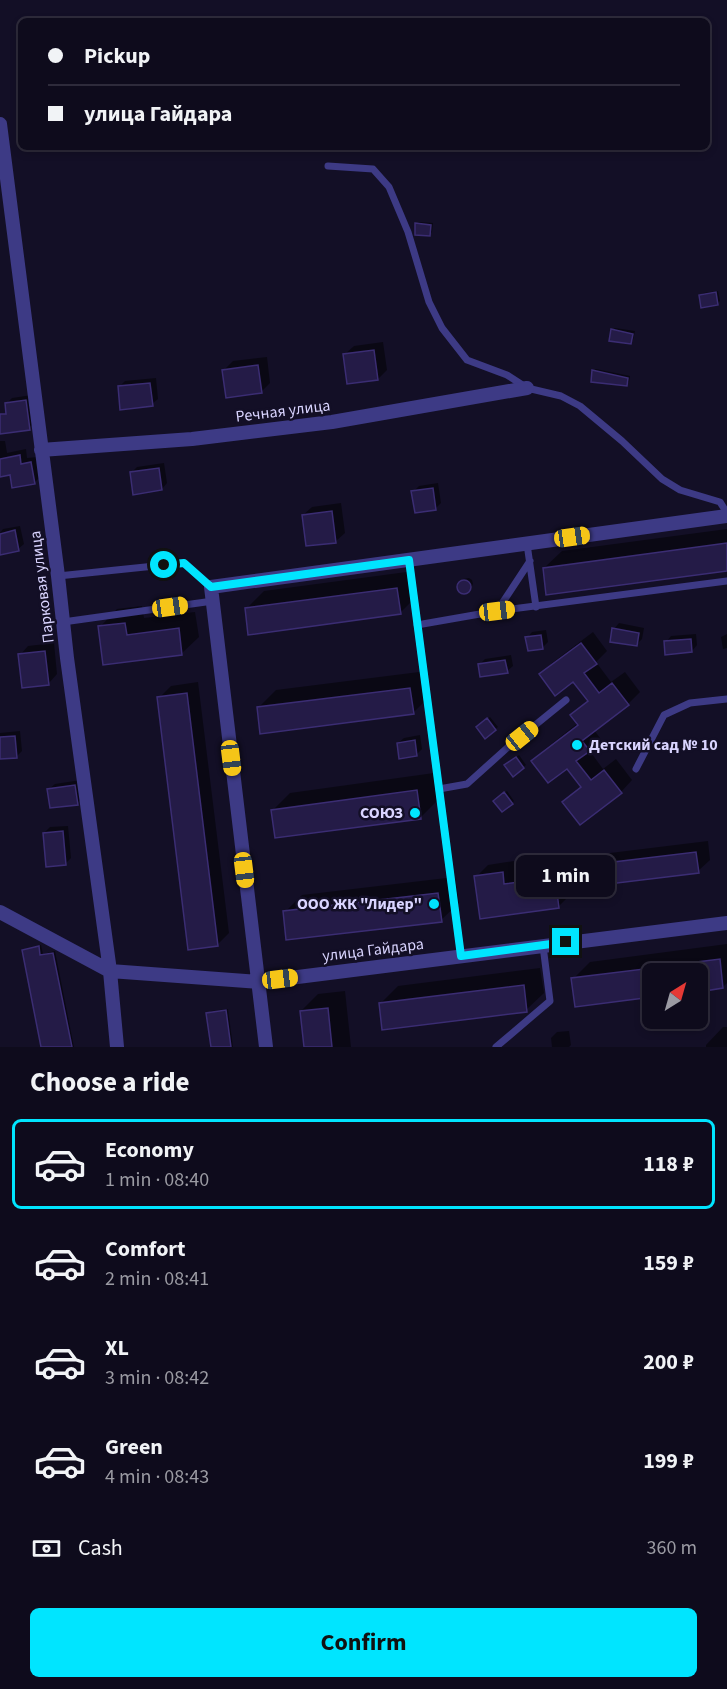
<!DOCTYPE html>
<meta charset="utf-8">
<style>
body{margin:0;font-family:"Source Sans 3",sans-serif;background:#171425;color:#f1f3f6;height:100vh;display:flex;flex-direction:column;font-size:22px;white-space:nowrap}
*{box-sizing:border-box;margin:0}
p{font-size:20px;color:#9b9ba3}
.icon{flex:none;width:33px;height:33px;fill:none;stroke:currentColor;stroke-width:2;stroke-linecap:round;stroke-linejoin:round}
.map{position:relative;height:1047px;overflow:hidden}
.panel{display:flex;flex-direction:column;background:#0e0b1c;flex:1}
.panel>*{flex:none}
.hud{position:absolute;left:18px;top:18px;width:692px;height:132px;border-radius:9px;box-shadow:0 3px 9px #0003,0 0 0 2px #2e2b3b;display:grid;align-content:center;height:132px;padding:0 30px;background:#0e0b1c}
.needle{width:39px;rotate:37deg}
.buttons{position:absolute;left:642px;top:963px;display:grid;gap:12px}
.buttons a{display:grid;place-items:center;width:66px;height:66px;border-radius:9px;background:#0e0b1c;box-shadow:0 3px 9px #0003,0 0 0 2px #2e2b3b;font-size:30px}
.end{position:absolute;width:27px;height:27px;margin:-14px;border:8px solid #00e5ff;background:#111;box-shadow:0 0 0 3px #111}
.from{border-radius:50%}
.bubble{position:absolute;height:42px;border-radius:9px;background:#0e0b1c;box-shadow:0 3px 9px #0003,0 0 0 2px #2e2b3b;font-size:20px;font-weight:700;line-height:42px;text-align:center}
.car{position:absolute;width:18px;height:36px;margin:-18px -9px;border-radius:8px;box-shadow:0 0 4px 2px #0007;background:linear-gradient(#f5c518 24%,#345 0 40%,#f5c518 0 76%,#345 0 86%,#f5c518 0)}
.hud b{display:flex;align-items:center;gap:21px;height:57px;font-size:22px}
.hud b+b{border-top:2px solid #2e2b3b}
.hud i{width:15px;height:15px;background:#f1f3f6}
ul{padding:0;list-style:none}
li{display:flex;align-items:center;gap:18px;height:90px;margin:0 12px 9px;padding:0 18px;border:3px solid transparent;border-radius:9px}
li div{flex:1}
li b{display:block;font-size:22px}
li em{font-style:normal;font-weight:700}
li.on{border-color:#00e5ff}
li>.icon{width:54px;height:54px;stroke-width:1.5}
h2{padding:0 30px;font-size:27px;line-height:72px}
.pay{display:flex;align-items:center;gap:15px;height:66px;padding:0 30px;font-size:22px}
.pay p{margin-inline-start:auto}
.primary-button{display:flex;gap:12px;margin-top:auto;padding:12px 30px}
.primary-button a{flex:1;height:69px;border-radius:9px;background:#00e5ff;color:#111;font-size:24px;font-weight:700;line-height:69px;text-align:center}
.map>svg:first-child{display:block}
</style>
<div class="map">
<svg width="727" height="1047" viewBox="0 0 727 1047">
<rect width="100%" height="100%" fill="#130f26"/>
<!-- shadow -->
<path fill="#0007" d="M 419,222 L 433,223 L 432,232 L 429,235 L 416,224 Z
M 718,291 L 720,301 L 718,303 L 701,296 L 703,293 Z
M 615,328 L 635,331 L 633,340 L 631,343 L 612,330 Z
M 383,342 L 387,370 L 378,379 L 345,354 L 354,346 Z
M 267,357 L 270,383 L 261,392 L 224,370 L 233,361 Z
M 596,369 L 630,376 L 629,382 L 626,384 L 593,371 Z
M 156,378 L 158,399 L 152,404 L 119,387 L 125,381 Z
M 32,395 L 35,422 L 29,428 L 7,403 L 12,398 Z
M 0,441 L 5,441 L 7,453 L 26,449 L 27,458 L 38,457 L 41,476 L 34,483 L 11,474 L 0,476 Z
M 164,463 L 167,483 L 162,489 L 131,473 L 137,467 Z
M 438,483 L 441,503 L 436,508 L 413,492 L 419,486 Z
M 341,503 L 345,533 L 336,541 L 303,515 L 312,507 Z
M 20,526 L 24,544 L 18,549 L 0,546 L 0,533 L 3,529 Z
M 727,529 L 727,569 L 544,568 L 562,551 Z
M 414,571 L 417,596 L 400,613 L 246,609 L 264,591 Z
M 469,578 L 472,580 L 473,584 L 471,588 L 465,593 L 459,591 L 458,587 L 461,582 L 463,579 Z
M 142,606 L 144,618 L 195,612 L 199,637 L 181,654 L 100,627 L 117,609 Z
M 619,623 L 644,628 L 642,639 L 636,645 L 614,629 Z
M 546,630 L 548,642 L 543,647 L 527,638 L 532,632 Z
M 593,632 L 607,651 L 596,662 L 611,682 L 625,672 L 640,692 L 628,704 L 594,730 L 600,738 L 589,750 L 603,769 L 616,759 L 632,780 L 621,792 L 564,802 L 582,786 L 567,767 L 533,761 L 545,749 L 578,723 L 572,715 L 589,700 L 573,679 L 541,675 L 552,663 Z
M 696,634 L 697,645 L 692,651 L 666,642 L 671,636 Z
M 727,634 L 727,648 L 723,649 L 721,637 Z
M 54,643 L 57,674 L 49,683 L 20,655 L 28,646 Z
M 511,655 L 513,666 L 507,671 L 479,665 L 485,659 Z
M 427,671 L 430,696 L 413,713 L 258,708 L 276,690 Z
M 198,682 L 229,933 L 217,945 L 159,698 L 171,686 Z
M 490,717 L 498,727 L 495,729 L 480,725 Z
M 20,731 L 22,751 L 16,757 L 0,758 L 0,733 Z
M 420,735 L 422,749 L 417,754 L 398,743 L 404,738 Z
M 519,755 L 526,765 L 523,767 L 508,763 Z
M 434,773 L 438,800 L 421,817 L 276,837 L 273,810 L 290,793 Z
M 81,780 L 83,798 L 77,803 L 49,789 L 55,784 Z
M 507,791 L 514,801 L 512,803 L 497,798 Z
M 68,826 L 71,858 L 65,864 L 44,833 L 50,827 Z
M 708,841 L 710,860 L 698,871 L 609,876 L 598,865 L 610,853 Z
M 514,861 L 516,873 L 566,866 L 570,895 L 558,907 L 476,877 L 488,865 Z
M 455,877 L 459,903 L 441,920 L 285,912 L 302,895 Z
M 727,944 L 727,983 L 723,987 L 698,990 L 698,974 L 652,974 L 652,996 L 576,1006 L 573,979 L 590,962 Z
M 41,945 L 43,954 L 55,951 L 74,1047 L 43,1047 L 24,950 L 27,948 Z
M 540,968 L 544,993 L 526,1010 L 381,1003 L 398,986 Z
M 345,991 L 351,1047 L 305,1047 L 301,1011 L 318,994 Z
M 228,1009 L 233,1047 L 212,1047 L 208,1014 L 211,1011 Z
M 723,1027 L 727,1027 L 727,1047 L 706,1047 L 706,1045 Z
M 569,1031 L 571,1045 L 569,1047 L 552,1047 L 551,1038 L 557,1032 Z"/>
<!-- building -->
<path fill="#241b47" stroke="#3b2d73" stroke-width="1.5" d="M 415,223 L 431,225 L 430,236 L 415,235 Z
M 716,292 L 718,305 L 701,308 L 699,295 Z
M 611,329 L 633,334 L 631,344 L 609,341 Z
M 374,350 L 378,380 L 347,384 L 343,354 Z
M 258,365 L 262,393 L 226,398 L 222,370 Z
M 592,370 L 628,378 L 627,386 L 591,382 Z
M 150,383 L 153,406 L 120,410 L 118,386 Z
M 26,400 L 30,430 L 0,434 L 0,414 L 6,414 L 5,403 Z
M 20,455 L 21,464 L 31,462 L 35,484 L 12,488 L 10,475 L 0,477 L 0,459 Z
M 159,468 L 162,490 L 133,495 L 130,472 Z
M 433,488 L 436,510 L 415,513 L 411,491 Z
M 332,511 L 336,543 L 306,546 L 302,515 Z
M 15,530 L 19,551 L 0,555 L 0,534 Z
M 727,543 L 727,571 L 546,595 L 543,568 Z
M457 587a7 7 0 1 1 14 0a7 7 0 1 1-14 0Z
M 397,588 L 401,614 L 248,635 L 245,608 Z
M 125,623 L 127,635 L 179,628 L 182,655 L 103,665 L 98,626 Z
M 612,628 L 639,633 L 637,646 L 610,642 Z
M 541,635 L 543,649 L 528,651 L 525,637 Z
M 691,639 L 692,652 L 665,655 L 664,641 Z
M 581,643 L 597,664 L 584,673 L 599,693 L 612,683 L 629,705 L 582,741 L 590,751 L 576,761 L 591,780 L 604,770 L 622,793 L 580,825 L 562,802 L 581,787 L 567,769 L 548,783 L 531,761 L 578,725 L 570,715 L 588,701 L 573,682 L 555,696 L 539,674 Z
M 45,651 L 49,685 L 22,688 L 18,654 Z
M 505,660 L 508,673 L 480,677 L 478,664 Z
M 410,688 L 414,714 L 260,734 L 257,707 Z
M 187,693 L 218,946 L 188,950 L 157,697 Z
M 487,718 L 496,730 L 485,739 L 476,727 Z
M 15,736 L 17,758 L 0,759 L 0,737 Z
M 415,740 L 417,756 L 399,759 L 397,743 Z
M 516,757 L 524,768 L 513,777 L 504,765 Z
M 75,785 L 78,805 L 50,808 L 47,789 Z
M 417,790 L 421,819 L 275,838 L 271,810 Z
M 504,792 L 513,804 L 502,812 L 493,801 Z
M 63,831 L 66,865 L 46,867 L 43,833 Z
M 696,852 L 699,873 L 609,884 L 608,878 L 598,879 L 597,864 Z
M 503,872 L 504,884 L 555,877 L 559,908 L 480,919 L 474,876 Z
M 438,893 L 442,922 L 286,940 L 283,911 Z
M 39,946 L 40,955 L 53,953 L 72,1047 L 41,1047 L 22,950 Z
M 720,959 L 723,988 L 698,992 L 698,974 L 666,974 L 665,966 Z
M 652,968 L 652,997 L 575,1007 L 571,978 Z
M 524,985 L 527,1012 L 382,1030 L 379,1003 Z
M 328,1008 L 332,1047 L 304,1047 L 300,1011 Z
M 226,1010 L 231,1047 L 211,1047 L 206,1013 Z"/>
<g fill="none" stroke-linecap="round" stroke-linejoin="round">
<!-- service -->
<path stroke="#3d3a85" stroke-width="7" d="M 328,166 L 373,169 L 389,187 L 408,232 L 429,302 L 442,328 L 467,360 L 507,375 L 527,388 L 561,396 L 580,406 L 622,441 L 662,479 L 680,490 L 720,502 L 727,513
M 527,544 L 536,607
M 409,560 L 461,956
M 58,576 L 184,563 L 211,587
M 497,611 L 530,561
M 63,622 L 213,601
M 417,625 L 497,611 L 727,581
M 636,769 L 664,715 L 690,703 L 727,699
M 439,789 L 467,784 L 507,748 L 566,700
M 496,1047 L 550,1001 L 543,946"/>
<!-- minor -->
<path stroke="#3d3a85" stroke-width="14" d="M 0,124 L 58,576 L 67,658 L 110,971 L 117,1047
M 41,450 L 192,439 L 332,422 L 527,388
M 0,912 L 110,971 L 258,982 L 727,923
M 266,1047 L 211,587 L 727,516"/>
</g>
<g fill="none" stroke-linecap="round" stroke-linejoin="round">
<!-- route -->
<path stroke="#00e5ff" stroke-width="8" d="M 164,565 L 184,563 L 211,587 L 409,560 L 461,956 L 566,942"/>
</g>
<!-- markers -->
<g fill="#00e5ff" stroke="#130f26" stroke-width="2">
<circle cx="577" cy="745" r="6"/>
<circle cx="415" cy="813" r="6"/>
<circle cx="434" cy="904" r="6"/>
</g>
<g text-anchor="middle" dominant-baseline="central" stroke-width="5" stroke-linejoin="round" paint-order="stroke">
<!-- street labels -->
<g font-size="16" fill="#d9d4ff" stroke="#130f26">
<text transform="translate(283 411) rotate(-7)">Речная улица</text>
<text transform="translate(42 587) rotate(-97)">Парковая улица</text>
<text transform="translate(373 950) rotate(-7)">улица Гайдара</text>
</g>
<!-- poi labels -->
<g font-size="16" font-weight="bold" fill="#d9d4ff" stroke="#130f26" text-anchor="end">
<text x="589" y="745" text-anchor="start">Детский сад № 10</text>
<text x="403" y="813">СОЮЗ</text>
<text x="422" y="904">ООО ЖК "Лидер"</text>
</g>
</g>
</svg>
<div class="buttons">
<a><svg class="needle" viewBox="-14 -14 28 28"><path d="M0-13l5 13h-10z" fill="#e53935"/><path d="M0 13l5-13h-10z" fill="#9b9ba3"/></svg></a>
</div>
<i class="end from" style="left:164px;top:565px"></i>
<i class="end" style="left:566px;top:942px"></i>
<div class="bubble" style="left:516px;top:855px;width:99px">1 min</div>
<i class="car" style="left:572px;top:537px;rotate:82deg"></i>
<i class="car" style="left:170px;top:607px;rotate:82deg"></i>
<i class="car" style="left:497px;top:611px;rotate:83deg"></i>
<i class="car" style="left:522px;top:736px;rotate:51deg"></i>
<i class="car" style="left:231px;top:758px;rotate:173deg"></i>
<i class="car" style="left:244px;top:870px;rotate:173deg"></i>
<i class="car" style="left:280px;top:979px;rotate:83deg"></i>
<div class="hud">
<b><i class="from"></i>Pickup</b>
<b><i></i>улица Гайдара</b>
</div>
</div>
<section class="panel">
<h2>Choose a ride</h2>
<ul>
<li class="on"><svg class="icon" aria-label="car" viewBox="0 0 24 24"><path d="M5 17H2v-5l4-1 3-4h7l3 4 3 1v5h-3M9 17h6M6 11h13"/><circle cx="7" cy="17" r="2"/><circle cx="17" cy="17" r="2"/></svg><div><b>Economy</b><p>1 min · 08:40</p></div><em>118 ₽</em></li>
<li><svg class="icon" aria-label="car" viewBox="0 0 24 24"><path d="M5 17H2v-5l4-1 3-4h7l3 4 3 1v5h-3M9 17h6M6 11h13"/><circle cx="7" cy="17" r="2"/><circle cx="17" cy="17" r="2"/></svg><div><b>Comfort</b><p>2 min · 08:41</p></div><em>159 ₽</em></li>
<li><svg class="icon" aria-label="car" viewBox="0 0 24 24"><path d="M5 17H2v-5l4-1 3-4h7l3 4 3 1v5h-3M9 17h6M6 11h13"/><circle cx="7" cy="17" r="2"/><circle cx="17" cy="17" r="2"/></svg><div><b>XL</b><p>3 min · 08:42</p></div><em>200 ₽</em></li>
<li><svg class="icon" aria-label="car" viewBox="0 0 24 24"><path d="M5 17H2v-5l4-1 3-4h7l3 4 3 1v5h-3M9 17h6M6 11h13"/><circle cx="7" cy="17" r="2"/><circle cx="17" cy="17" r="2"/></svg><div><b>Green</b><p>4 min · 08:43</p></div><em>199 ₽</em></li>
</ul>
<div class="pay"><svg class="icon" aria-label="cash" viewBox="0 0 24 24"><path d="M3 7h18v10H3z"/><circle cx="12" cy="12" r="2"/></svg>Cash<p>360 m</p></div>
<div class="primary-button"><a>Confirm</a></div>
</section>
